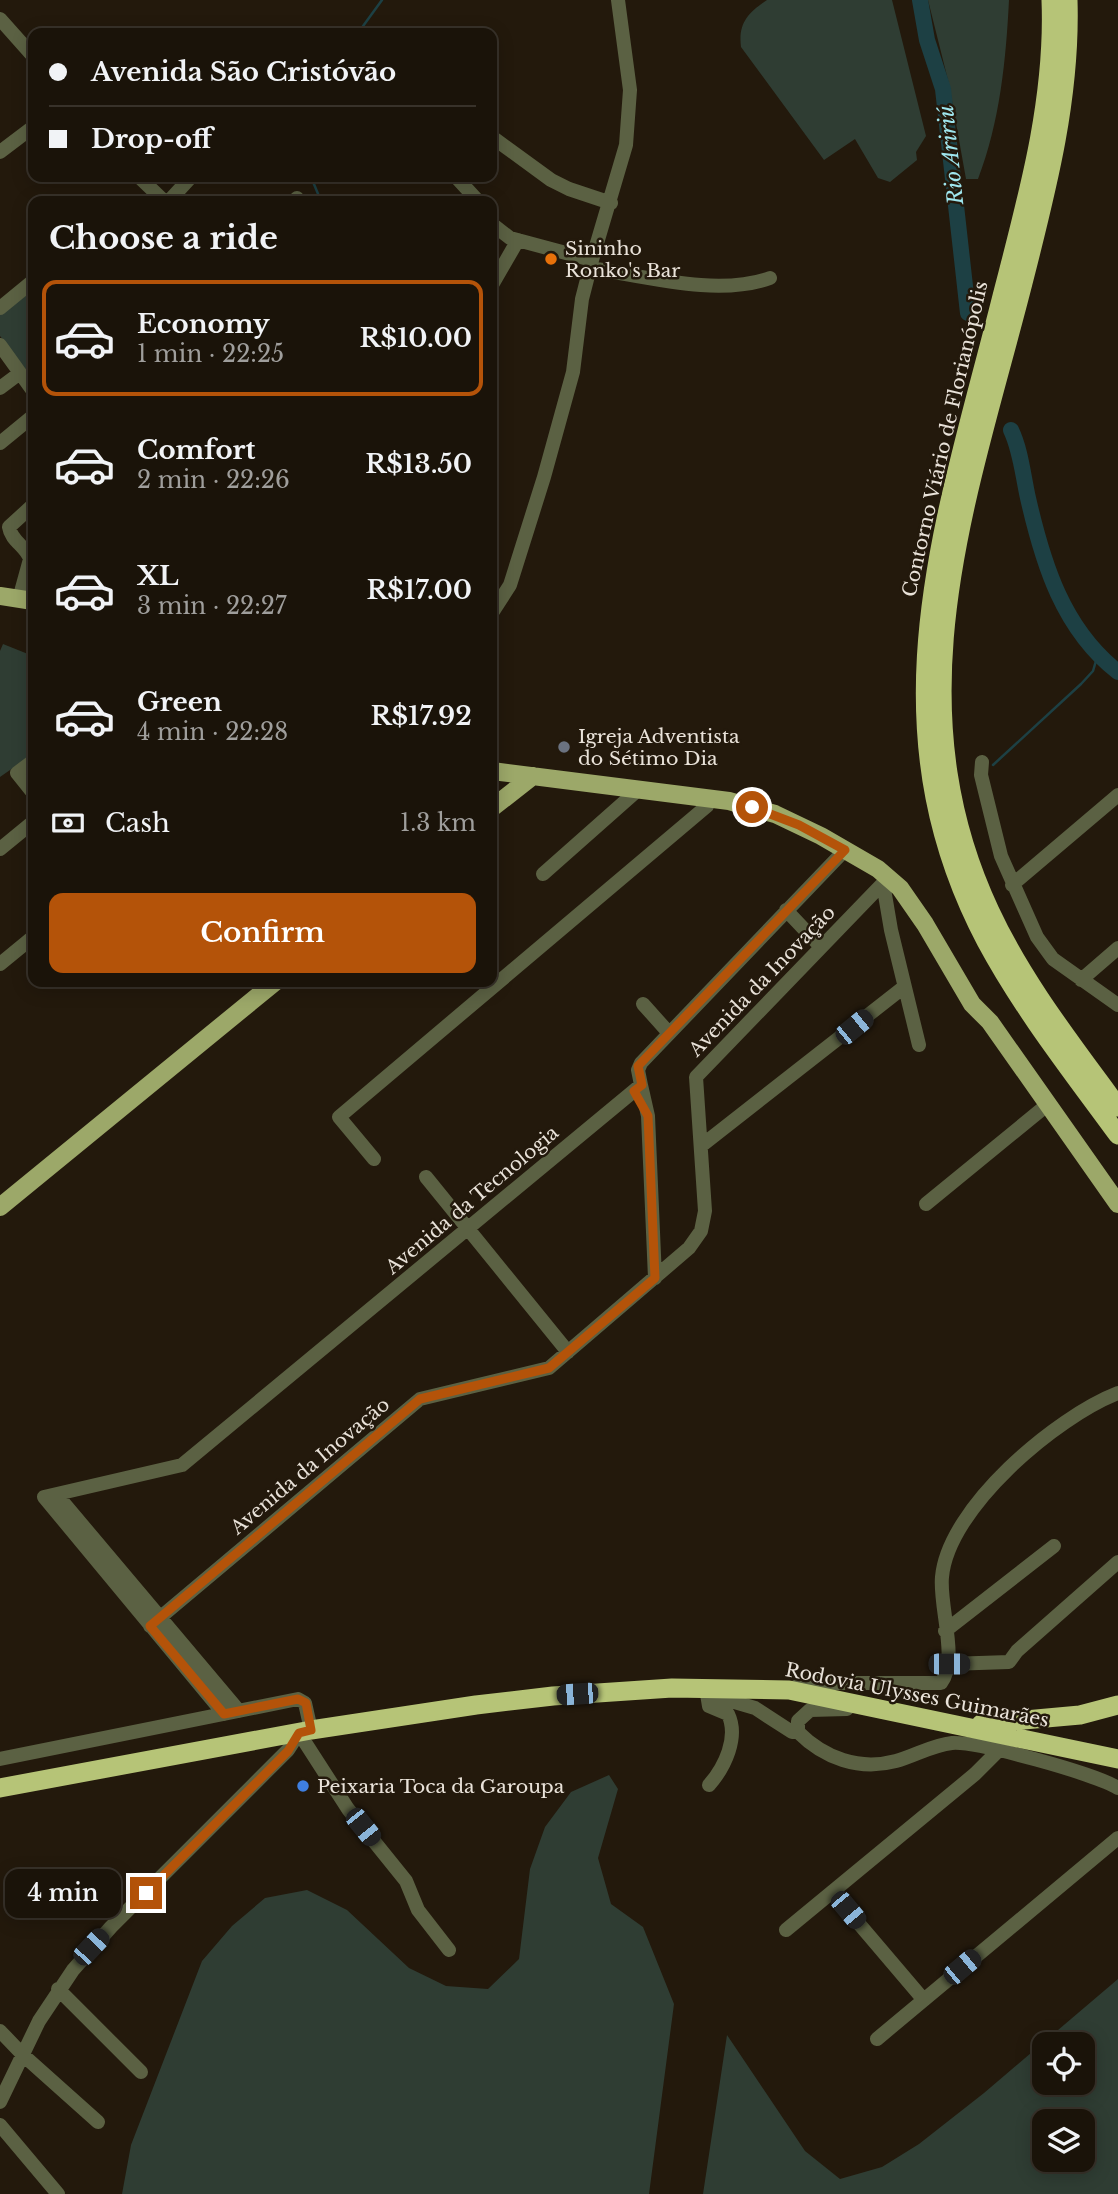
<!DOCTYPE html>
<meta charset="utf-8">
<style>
body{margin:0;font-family:"Libre Baskerville",serif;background:#231c12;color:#f1f3f6;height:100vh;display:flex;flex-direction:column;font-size:26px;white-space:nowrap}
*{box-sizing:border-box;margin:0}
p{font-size:23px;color:#9f9e9c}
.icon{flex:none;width:38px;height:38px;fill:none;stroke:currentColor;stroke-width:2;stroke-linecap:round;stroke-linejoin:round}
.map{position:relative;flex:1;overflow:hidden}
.details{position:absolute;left:28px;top:196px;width:469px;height:791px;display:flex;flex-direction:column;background:#1a1309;border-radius:14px;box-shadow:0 4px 18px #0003,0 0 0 2px #38322a}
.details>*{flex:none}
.hud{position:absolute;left:28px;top:28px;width:469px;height:154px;border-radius:14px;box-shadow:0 4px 18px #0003,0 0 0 2px #38322a;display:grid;align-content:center;height:154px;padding:0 21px;background:#1a1309}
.fabs{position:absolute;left:1032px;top:2032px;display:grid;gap:14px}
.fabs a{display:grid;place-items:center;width:63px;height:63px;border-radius:14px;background:#1a1309;box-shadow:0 4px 18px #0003,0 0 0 2px #38322a;font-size:35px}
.end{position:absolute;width:32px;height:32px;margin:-16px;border:9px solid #b45309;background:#fff;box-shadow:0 0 0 4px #fff}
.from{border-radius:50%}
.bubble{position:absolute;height:49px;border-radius:14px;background:#1a1309;box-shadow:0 4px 18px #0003,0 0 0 2px #38322a;font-size:23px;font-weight:600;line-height:49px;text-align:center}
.car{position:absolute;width:21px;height:42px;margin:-21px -10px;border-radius:9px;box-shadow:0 0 5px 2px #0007;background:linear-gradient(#222 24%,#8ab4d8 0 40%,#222 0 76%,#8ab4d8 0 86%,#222 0)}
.hud b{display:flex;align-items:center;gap:24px;height:66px;font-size:26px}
.hud b+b{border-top:2px solid #38322a}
.hud i{width:18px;height:18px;background:#f1f3f6}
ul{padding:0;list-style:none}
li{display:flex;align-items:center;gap:21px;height:116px;margin:0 14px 10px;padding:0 7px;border:4px solid transparent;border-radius:14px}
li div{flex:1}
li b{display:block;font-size:26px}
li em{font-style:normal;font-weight:600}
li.selected{border-color:#b45309}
li>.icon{width:63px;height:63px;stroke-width:1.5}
h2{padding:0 21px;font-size:32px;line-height:84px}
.pay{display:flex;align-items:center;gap:18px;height:77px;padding:0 21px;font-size:26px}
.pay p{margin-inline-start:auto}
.primary-button{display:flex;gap:14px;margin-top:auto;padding:14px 21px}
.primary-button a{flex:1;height:80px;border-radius:14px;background:#b45309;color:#fff;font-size:28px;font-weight:600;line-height:80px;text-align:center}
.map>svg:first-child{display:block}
</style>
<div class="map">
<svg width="1118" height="2194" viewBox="0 0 1118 2194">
<rect width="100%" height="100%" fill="#23190c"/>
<!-- green -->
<path fill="#2f3d33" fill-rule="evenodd" d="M 767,0 L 892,0 L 926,136 L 916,152 L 917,160 L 890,182 L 878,178 L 855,139 L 824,160 L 741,47 C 738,23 748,13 767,0 Z
M 928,0 L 1009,0 C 1006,60 1000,122 978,179 L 966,179 L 949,84 Z
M 33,290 L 33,379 L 0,336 L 0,315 Z
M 3,644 L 33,656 L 33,754 L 0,777 L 0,651 Z
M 609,1775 L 618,1789 L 598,1858 L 611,1904 L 643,1927 L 674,2004 L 649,2194 L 122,2194 L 131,2145 L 202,1961 L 232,1926 L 265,1898 L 307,1890 L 347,1910 L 409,1968 L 446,1986 L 488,1989 L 519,1959 L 530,1869 L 545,1827 L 571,1792 Z
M 1118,1979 L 1118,2194 L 703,2194 L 727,2035 L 805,2151 L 840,2179 L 882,2167 L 919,2144 L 984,2093 ZM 1045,2044 L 1083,2044 L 1083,2082 L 1045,2082 ZM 1045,2121 L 1083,2121 L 1083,2160 L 1045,2160 Z"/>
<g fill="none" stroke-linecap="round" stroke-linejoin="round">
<!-- stream -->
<path stroke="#1d4044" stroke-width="2.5" d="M 358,33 L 382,0
M 311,177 L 321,201
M 993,765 L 1081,684 L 1093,671 L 1098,654"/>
<!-- river -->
<path stroke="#1d4044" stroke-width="16" d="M 920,0 L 927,40 L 943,89 L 968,313
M 1011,430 C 1021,451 1023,476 1028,498 C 1043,564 1063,629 1118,672"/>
<!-- minor -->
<path stroke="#5b6143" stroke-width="14" d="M 0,19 L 33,56
M 492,137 L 551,180 L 569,189 L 611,203
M 0,152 L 33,127
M 139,177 L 164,201
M 456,177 L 478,201
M 169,201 L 191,177
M 294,201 L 297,198
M 492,224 L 510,238 L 592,260
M 590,268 C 645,276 717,297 770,278
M 492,285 L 518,240
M 0,308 L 33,281
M 0,345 L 33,391
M 0,388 L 20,373
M 0,443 L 33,416
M 19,599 L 30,559 C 26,546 11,541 9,527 L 33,505
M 492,613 L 510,585 L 544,477 L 573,372 L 582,299 L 592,260 L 626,145 L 630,90 L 618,0
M 33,761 L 17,773 L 33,793
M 982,762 L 981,775 L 1001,856 L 1037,937 L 1053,959 L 1118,1005
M 0,849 L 33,822
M 543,874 L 639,789
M 883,883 L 891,930 L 919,1045
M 1012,885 L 1118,795
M 786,910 L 821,947
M 0,964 L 33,937
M 1081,980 L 1118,948
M 643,1004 L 669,1033
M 641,1085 L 648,1116 L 655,1278
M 701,1146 L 904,987
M 374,1159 L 339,1117 L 707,806 L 709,797
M 426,1177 L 568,1352
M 926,1204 L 1047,1105
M 57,1495 L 239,1711
M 150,1626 L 420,1399 L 549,1368 L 689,1248 L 701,1231 L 705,1211 L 696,1077 L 888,878
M 945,1631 L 1054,1546
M 949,1664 L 1009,1662 L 1017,1651 L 1118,1562
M 706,1688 L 709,1706 L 728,1714 C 739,1737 725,1767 709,1785
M 789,1690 L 804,1683 L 941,1683 C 959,1659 939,1607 942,1577 C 948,1508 1056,1417 1118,1393
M 710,1692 L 714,1696 L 755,1708 L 792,1732 L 798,1732 C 824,1758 859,1771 896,1761 C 915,1756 932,1745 952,1743 C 977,1741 1096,1774 1118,1788
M 224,1714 L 44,1497 L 182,1465 L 641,1085 L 638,1070 L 641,1063 L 845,850
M 798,1732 L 798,1721 L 810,1710 L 847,1709
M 299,1733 L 348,1809 L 406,1881 L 418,1910 L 449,1950
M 0,1759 L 298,1699 L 305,1703 L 311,1730
M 832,1892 L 923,1999
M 786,1930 L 975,1774 L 999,1750
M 58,1989 L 141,2072
M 0,2031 L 23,2055 L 98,2122
M 877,2039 L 1118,1838
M 0,2102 L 39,2021 L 73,1970 L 111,1927 L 288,1750 L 299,1733
M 0,2125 L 58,2194"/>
<!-- major -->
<path stroke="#9ca869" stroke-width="18" d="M 0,596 L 33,601
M 492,771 L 729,801 L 775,814 L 821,836 L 878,869 L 900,888 L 925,924 L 972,1004 L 990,1022 L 1118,1204
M 492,808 L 533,776
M 0,1207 L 275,982"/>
<!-- highway -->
<path stroke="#b6c477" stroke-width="19" d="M 1051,0 C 1055,101 1027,199 1002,296 C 946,519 870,721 986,941 C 1023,1010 1072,1072 1118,1135
M 1068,0 C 1071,97 1047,189 1023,283 C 969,495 890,698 990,911 C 1023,982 1072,1044 1118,1107
M 981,1724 L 1080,1715 L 1118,1705
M 0,1788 L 311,1730 L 476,1705 L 553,1696 L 672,1688 L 789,1690 L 1118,1759"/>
</g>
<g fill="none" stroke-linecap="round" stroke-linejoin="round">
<!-- route -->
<path stroke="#b45309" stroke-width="9" d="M 146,1893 L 288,1751 L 299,1733 L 311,1730 L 306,1703 L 298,1699 L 224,1714 L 150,1626 L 420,1399 L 549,1368 L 655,1278 L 648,1116 L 634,1091 L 642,1085 L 638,1066 L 845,850 L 799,825 L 752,807"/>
</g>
<!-- markers -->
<circle fill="#e8710a" stroke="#23190c" stroke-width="2.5" cx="551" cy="259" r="7"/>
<circle fill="#6b7280" stroke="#23190c" stroke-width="2.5" cx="564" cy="747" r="7"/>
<circle fill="#3f7fe0" stroke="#23190c" stroke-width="2.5" cx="303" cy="1786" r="7"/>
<g text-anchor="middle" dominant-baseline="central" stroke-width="5" stroke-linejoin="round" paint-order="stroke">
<!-- poi labels -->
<g font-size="19" fill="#e9e2d9" stroke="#23190c" text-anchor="start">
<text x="565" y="248">Sininho<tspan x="565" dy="22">Ronko's Bar</tspan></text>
<text x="578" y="736">Igreja Adventista<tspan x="578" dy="22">do Sétimo Dia</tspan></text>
<text x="317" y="1786">Peixaria Toca da Garoupa</text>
</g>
<!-- street labels -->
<g font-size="19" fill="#e9e2d9" stroke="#23190c">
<text transform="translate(945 439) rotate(-77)">Contorno Viário de Florianópolis</text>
<text transform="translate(762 981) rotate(-46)">Avenida da Inovação</text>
<text transform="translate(472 1200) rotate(-40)">Avenida da Tecnologia</text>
<text transform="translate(310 1466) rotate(-40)">Avenida da Inovação</text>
<text transform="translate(917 1695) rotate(11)">Rodovia Ulysses Guimarães</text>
</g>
<!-- water labels -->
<g font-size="21" font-style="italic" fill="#9fe6ee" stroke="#23190c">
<text transform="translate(951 155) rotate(-96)">Rio Aririú</text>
</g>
</g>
</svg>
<div class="fabs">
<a><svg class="icon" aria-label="locate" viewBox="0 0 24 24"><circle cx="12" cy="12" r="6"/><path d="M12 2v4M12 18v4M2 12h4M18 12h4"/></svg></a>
<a><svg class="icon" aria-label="layers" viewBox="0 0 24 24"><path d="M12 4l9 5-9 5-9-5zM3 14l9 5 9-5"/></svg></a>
</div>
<i class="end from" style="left:752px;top:807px"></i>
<i class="end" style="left:146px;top:1893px"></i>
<div class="bubble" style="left:5px;top:1869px;width:116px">4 min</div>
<i class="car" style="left:854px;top:1027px;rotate:51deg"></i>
<i class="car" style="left:949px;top:1664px;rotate:90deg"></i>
<i class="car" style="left:577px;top:1694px;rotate:266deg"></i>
<i class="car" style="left:363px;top:1827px;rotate:141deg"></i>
<i class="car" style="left:848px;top:1910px;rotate:140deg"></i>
<i class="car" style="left:91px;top:1947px;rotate:43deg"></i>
<i class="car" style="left:962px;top:1967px;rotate:50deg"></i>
<div class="hud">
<b><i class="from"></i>Avenida São Cristóvão</b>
<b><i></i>Drop-off</b>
</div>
<section class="details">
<h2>Choose a ride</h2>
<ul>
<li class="selected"><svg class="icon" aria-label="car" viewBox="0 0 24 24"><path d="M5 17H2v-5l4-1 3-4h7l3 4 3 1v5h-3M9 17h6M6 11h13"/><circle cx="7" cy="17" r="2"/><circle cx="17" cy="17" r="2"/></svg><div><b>Economy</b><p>1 min · 22:25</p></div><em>R$10.00</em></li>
<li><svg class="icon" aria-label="car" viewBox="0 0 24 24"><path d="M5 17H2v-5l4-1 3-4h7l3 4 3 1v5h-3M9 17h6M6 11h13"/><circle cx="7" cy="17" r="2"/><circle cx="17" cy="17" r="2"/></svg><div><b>Comfort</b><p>2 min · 22:26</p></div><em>R$13.50</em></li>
<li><svg class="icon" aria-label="car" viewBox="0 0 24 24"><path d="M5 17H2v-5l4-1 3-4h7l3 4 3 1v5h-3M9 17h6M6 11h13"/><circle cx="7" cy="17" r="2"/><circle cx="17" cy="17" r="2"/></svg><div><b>XL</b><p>3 min · 22:27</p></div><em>R$17.00</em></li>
<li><svg class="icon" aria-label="car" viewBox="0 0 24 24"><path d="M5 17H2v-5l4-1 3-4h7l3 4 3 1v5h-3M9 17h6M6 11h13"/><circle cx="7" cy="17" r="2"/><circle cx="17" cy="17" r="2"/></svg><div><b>Green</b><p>4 min · 22:28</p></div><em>R$17.92</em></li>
</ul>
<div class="pay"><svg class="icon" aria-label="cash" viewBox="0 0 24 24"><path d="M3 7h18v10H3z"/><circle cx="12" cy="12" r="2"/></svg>Cash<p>1.3 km</p></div>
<div class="primary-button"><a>Confirm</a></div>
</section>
</div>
